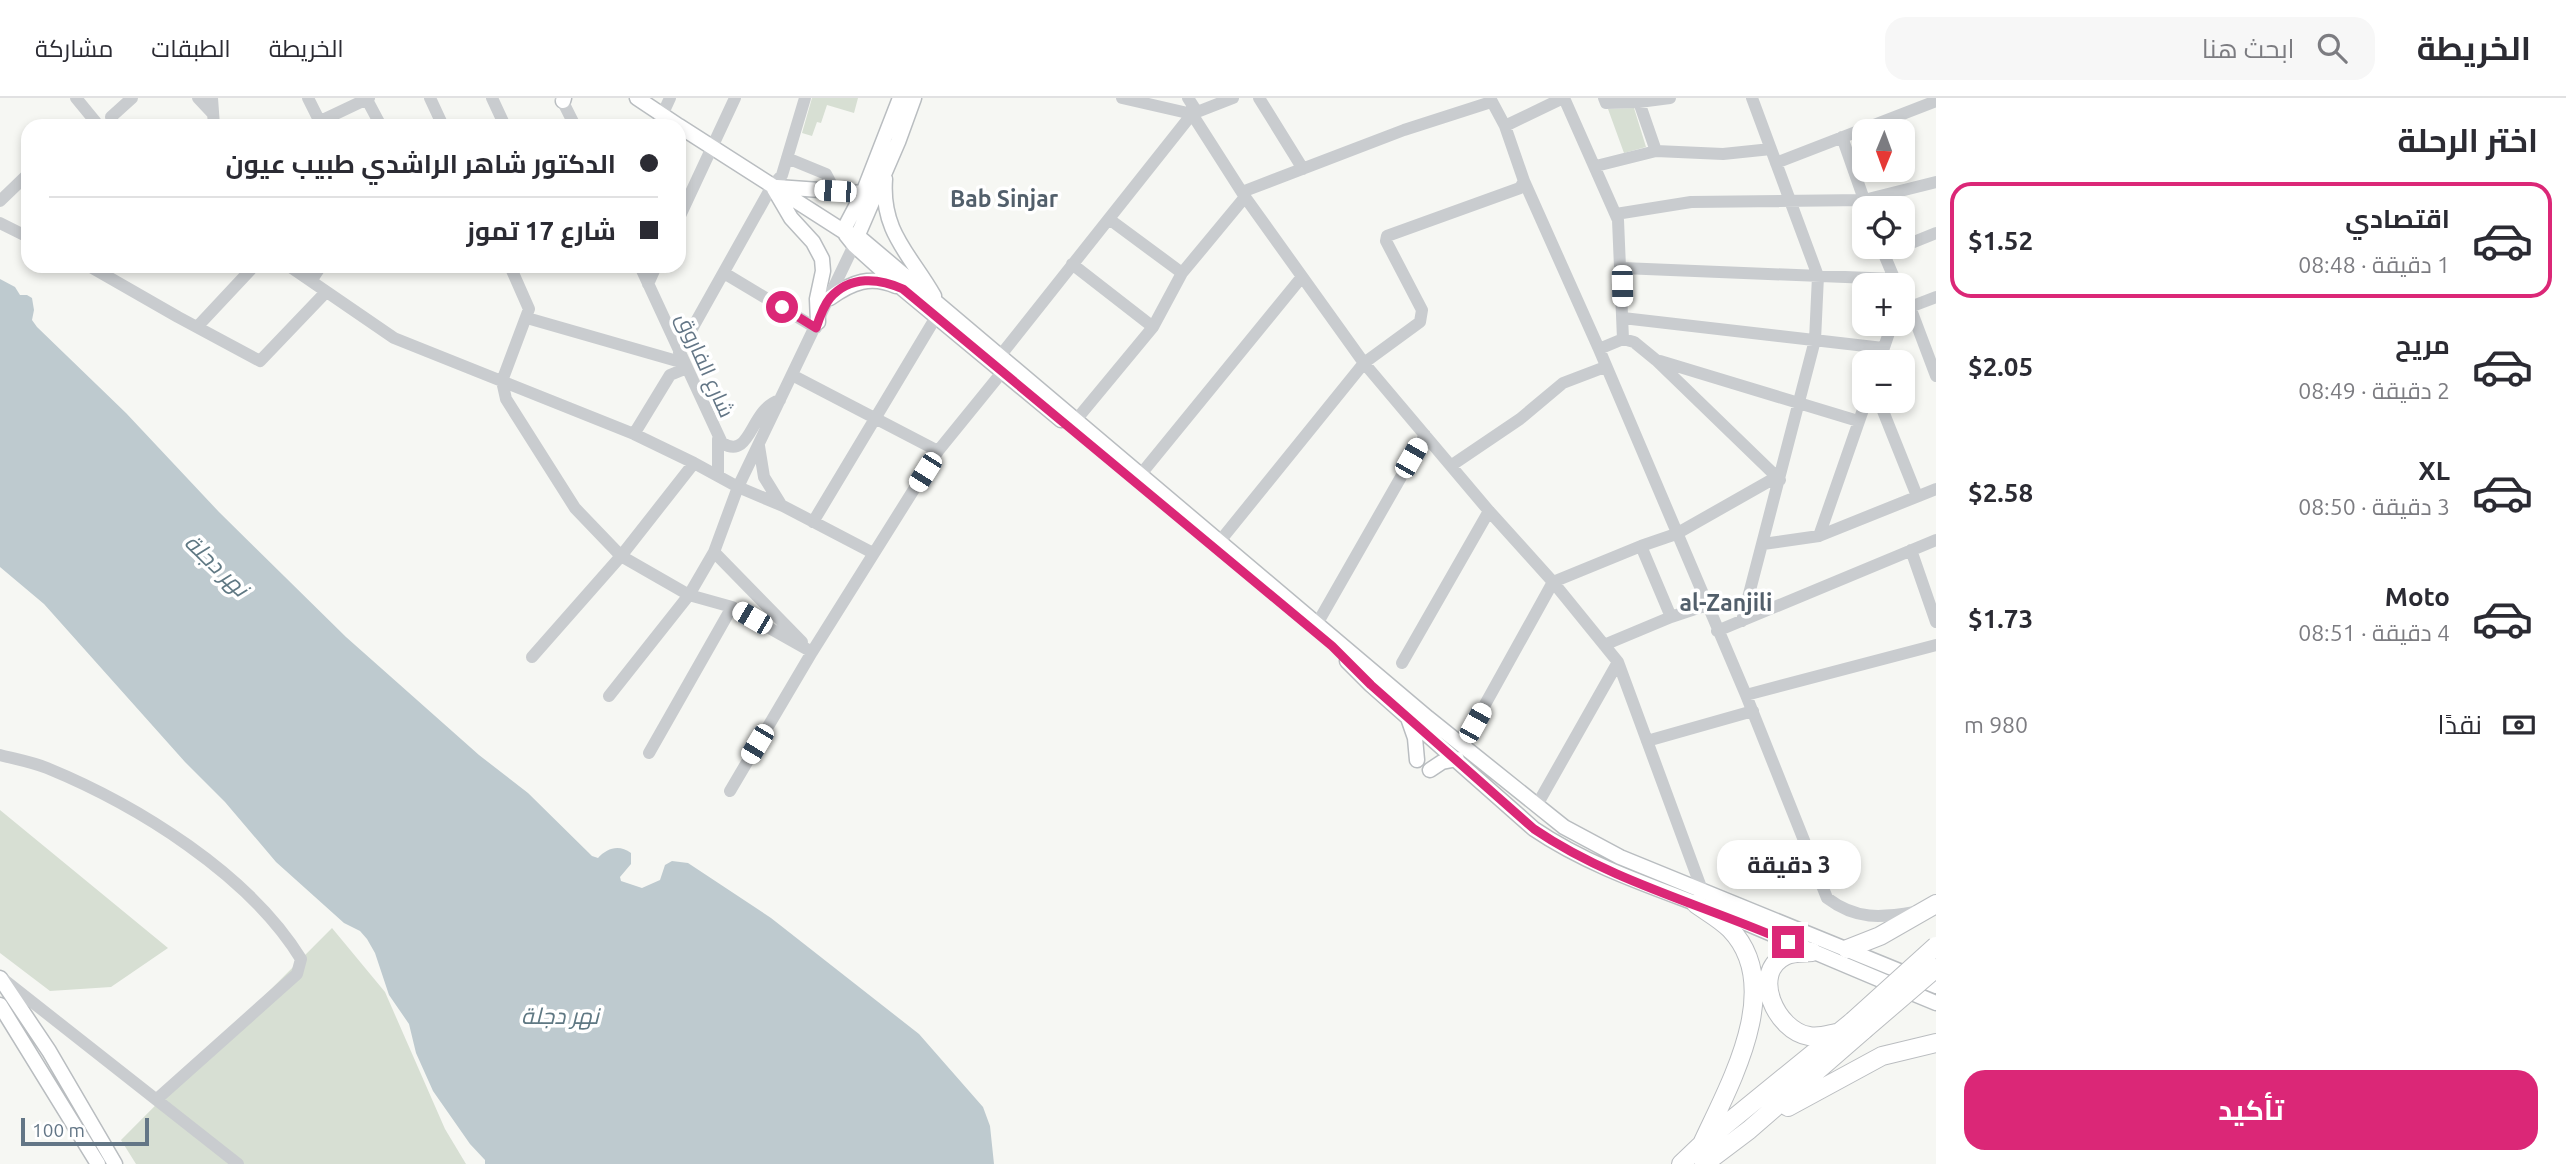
<!DOCTYPE html>
<html lang="ar">
<meta charset="utf-8">
<style>
body{margin:0;font-family:Ubuntu,Cairo,sans-serif;background:#f7f7f7;color:#2b2b33;direction:rtl;height:100vh;display:flex;flex-direction:column;font-size:26px;white-space:nowrap}
*{box-sizing:border-box;margin:0}
p{font-size:23px;color:#7c7c81}
.icon{flex:none;width:38px;height:38px;fill:none;stroke:currentColor;stroke-width:2;stroke-linecap:round;stroke-linejoin:round}
.map{position:relative;flex:1;overflow:hidden;direction:ltr}
.drawer{display:flex;flex-direction:column;background:#fff;width:630px}
.drawer>*{flex:none}
.hud{position:absolute;left:21px;top:21px;width:665px;height:154px;border-radius:21px;box-shadow:0 4px 10px #0003;direction:rtl;display:grid;align-content:center;height:154px;padding:0 28px;background:#fff}
.needle{width:46px;rotate:181deg}
.buttons{position:absolute;left:1852px;top:21px;display:grid;gap:14px}
.buttons a{display:grid;place-items:center;width:63px;height:63px;border-radius:14px;background:#fff;box-shadow:0 4px 10px #0003;font-size:35px}
.scale{position:absolute;left:21px;bottom:18px;width:128px;box-sizing:border-box;padding-left:7px;border:4px solid #637686;border-top:0;font-size:19px;line-height:24px;white-space:nowrap;color:#637686;-webkit-text-stroke:5px #fff;paint-order:stroke}
.end{position:absolute;width:32px;height:32px;margin:-16px;border:9px solid #db2777;background:#fff;box-shadow:0 0 0 4px #fff}
.from{border-radius:50%}
.bubble{position:absolute;height:49px;border-radius:21px;background:#fff;box-shadow:0 4px 10px #0003;font-size:23px;font-weight:700;line-height:49px;text-align:center;direction:rtl}
.car{position:absolute;width:21px;height:42px;margin:-21px -10px;border-radius:9px;box-shadow:0 0 5px 2px #0007;background:linear-gradient(#fff 24%,#345 0 40%,#fff 0 76%,#345 0 86%,#fff 0)}
.hud b{display:flex;align-items:center;gap:24px;height:66px;font-size:26px}
.hud b+b{border-top:2px solid #e1e1e2}
.hud i{width:18px;height:18px;background:#2b2b33}
ul{padding:0;list-style:none}
li{display:flex;align-items:center;gap:21px;height:116px;margin:0 14px 10px;padding:0 14px;border:4px solid transparent;border-radius:21px}
li div{flex:1}
li b{display:block;font-size:26px}
li em{font-style:normal;font-weight:700}
li.current{border-color:#db2777}
li>.icon{width:63px;height:63px;stroke-width:1.5}
h2{padding:0 28px;font-size:32px;line-height:84px}
.pay{display:flex;align-items:center;gap:18px;height:77px;padding:0 28px;font-size:26px}
.pay p{margin-inline-start:auto}
.action{display:flex;gap:14px;margin-top:auto;padding:14px 28px}
.action a{flex:1;height:80px;border-radius:21px;background:#db2777;color:#fff;font-size:28px;font-weight:700;line-height:80px;text-align:center}
header{display:flex;align-items:center;gap:42px;box-sizing:border-box;height:98px;padding:0 35px;background:#fff;border-bottom:2px solid #e1e1e2}
header strong{font-size:33px}
nav{display:flex;gap:38px;margin-inline-start:auto;font-size:24px}
.search{width:490px;height:63px;background:#f7f7f7;display:flex;align-items:center;gap:18px;box-sizing:border-box;padding:0 24px;border-radius:21px;color:#7c7c81;font-size:26px}
main{display:flex;flex:1;min-height:0}
.map>svg:first-child{display:block}
</style>
<header>
<strong>الخريطة</strong>
<div class="search"><svg class="icon" aria-label="search" viewBox="0 0 24 24"><circle cx="10" cy="10" r="6"/><path d="M15 15l6 6"/></svg>ابحث هنا</div>
<nav><a>الخريطة</a><a>الطبقات</a><a>مشاركة</a></nav>
</header>
<main>
<section class="drawer">
<h2>اختر الرحلة</h2>
<ul>
<li class="current"><svg class="icon" aria-label="car" viewBox="0 0 24 24"><path d="M5 17H2v-5l4-1 3-4h7l3 4 3 1v5h-3M9 17h6M6 11h13"/><circle cx="7" cy="17" r="2"/><circle cx="17" cy="17" r="2"/></svg><div><b>اقتصادي</b><p>1 دقيقة · 08:48</p></div><em>$1.52</em></li>
<li><svg class="icon" aria-label="car" viewBox="0 0 24 24"><path d="M5 17H2v-5l4-1 3-4h7l3 4 3 1v5h-3M9 17h6M6 11h13"/><circle cx="7" cy="17" r="2"/><circle cx="17" cy="17" r="2"/></svg><div><b>مريح</b><p>2 دقيقة · 08:49</p></div><em>$2.05</em></li>
<li><svg class="icon" aria-label="car" viewBox="0 0 24 24"><path d="M5 17H2v-5l4-1 3-4h7l3 4 3 1v5h-3M9 17h6M6 11h13"/><circle cx="7" cy="17" r="2"/><circle cx="17" cy="17" r="2"/></svg><div><b>XL</b><p>3 دقيقة · 08:50</p></div><em>$2.58</em></li>
<li><svg class="icon" aria-label="car" viewBox="0 0 24 24"><path d="M5 17H2v-5l4-1 3-4h7l3 4 3 1v5h-3M9 17h6M6 11h13"/><circle cx="7" cy="17" r="2"/><circle cx="17" cy="17" r="2"/></svg><div><b>Moto</b><p>4 دقيقة · 08:51</p></div><em>$1.73</em></li>
</ul>
<div class="pay"><svg class="icon" aria-label="cash" viewBox="0 0 24 24"><path d="M3 7h18v10H3z"/><circle cx="12" cy="12" r="2"/></svg>نقدًا<p>980 m</p></div>
<div class="action"><a>تأكيد</a></div>
</section>
<div class="map">
<svg width="1936" height="1066" viewBox="0 0 1936 1066">
<rect width="100%" height="100%" fill="#f6f7f3"/>
<!-- green -->
<path fill="#d7dfd3" d="M 812,0 L 858,0 L 854,15 L 827,7 L 821,25 L 817,24 L 812,38 L 802,35 Z
M 1634,10 L 1646,49 L 1624,55 L 1608,11 Z
M 0,712 L 168,850 L 111,889 L 50,893 L 0,855 Z
M 332,830 L 385,894 L 445,1031 L 466,1066 L 136,1066 L 121,1042 Z"/>
<!-- water -->
<path fill="#becacf" d="M 0,181 L 15,189 L 20,197 L 27,197 L 32,200 L 34,212 L 32,222 L 37,229 L 126,315 L 219,414 L 346,539 L 479,657 L 528,695 L 592,758 L 598,760 C 607,750 619,746 631,755 L 631,766 L 620,779 L 621,783 L 642,790 L 660,782 L 665,767 L 672,763 L 688,765 L 771,820 L 919,936 L 983,1009 L 990,1028 L 994,1066 L 485,1066 L 485,1062 L 470,1046 L 433,993 L 416,955 L 409,926 L 389,897 L 375,855 L 367,841 L 360,833 L 344,825 L 276,764 L 225,704 L 185,664 L 44,506 L 0,469 Z"/>
<g fill="none" stroke-linecap="round" stroke-linejoin="round">
<defs>
<path id="major" d="M 637,0 L 679,28
M 563,3 L 564,0
M 679,28 L 843,133 L 859,139 L 1428,620 L 1564,729 L 1620,759 L 1936,888
M 885,81 C 881,134 910,156 934,198
M 777,89 L 863,95
M 774,91 L 791,120 L 813,144 L 822,161 L 823,173 L 817,201 L 818,224
M 843,133 L 863,95 L 900,0
M 846,137 L 854,147 L 903,191 L 1061,322
M 854,146 L 898,44 L 914,0
M 830,200 C 852,184 871,177 896,188
M 1347,563 L 1371,587 L 1534,731 C 1596,773 1670,794 1739,822 C 1805,850 1870,878 1936,905
M 1408,620 L 1415,640 L 1417,662
M 1430,672 L 1442,664 L 1457,661
M 0,880 L 49,953 L 115,1066
M 0,907 L 98,1066"/>
<path id="highway" d="M 1696,806 C 1707,814 1720,821 1730,831 C 1786,889 1729,987 1702,1046
M 1847,851 L 1880,838 L 1936,806
M 1812,854 C 1803,855 1793,854 1785,858 C 1750,875 1776,933 1809,938 C 1818,940 1827,937 1836,935
M 1788,1009 L 1882,958 L 1936,945
M 1681,1066 L 1702,1046 L 1853,923
M 1704,1066 L 1749,1032 L 1864,932"/>
</defs>
<!-- major casing -->
<use href="#major" stroke="#b9bdc0" stroke-width="17"/>
<!-- highway casing -->
<use href="#highway" stroke="#babdc0" stroke-width="20"/>
<!-- minor -->
<path stroke="#c9cccf" stroke-width="12" d="M 76,0 L 99,28
M 198,0 L 213,16
M 212,0 L 214,28
M 308,0 L 322,28
M 366,0 L 381,28
M 430,0 L 443,28
M 492,0 L 505,28
M 561,0 L 575,28
M 1122,0 L 1192,16 L 1245,99 L 1364,265 L 1489,413 L 1553,484 L 1618,564 L 1702,792
M 1188,0 L 1197,14
M 1259,0 L 1303,71
M 1490,0 L 1505,28 L 1524,83 L 1599,251 L 1746,597 L 1827,800 C 1856,822 1881,820 1915,814
M 1564,0 L 1618,122 L 1623,241 L 1599,251
M 1604,0 L 1606,5 L 1639,4 L 1670,0
M 1639,4 L 1656,53
M 111,19 L 132,0
M 310,28 L 369,0
M 657,28 L 670,0
M 1505,28 L 1563,0
M 1842,39 L 1867,110
M 787,60 L 826,76 L 835,93
M 1776,65 L 1936,3
M 1596,68 L 1656,53 L 1723,56 L 1771,51
M 1242,94 L 1404,32 L 1491,4
M 0,103 L 28,76
M 1616,116 L 1691,104 L 1864,102 L 1936,84
M 679,120 L 735,0
M 1109,121 L 1182,175
M 0,125 L 28,139
M 1881,149 L 1897,187
M 1884,156 L 1936,135
M 1072,166 L 1153,229
M 89,168 L 178,219 L 260,263 L 326,194
M 289,168 L 394,240 L 634,336 L 694,365 L 738,389 L 783,408 L 873,455
M 510,168 L 529,211 L 502,283 L 506,301 L 575,410 L 621,458 L 689,497 L 732,509 L 812,554
M 640,168 L 722,345 C 752,363 749,311 780,302
M 1622,170 L 1894,181
M 724,175 L 816,230
M 311,183 L 321,168
M 648,186 L 656,168
M 1902,201 L 1910,209 L 1936,278
M 1910,209 L 1936,199
M 527,220 L 684,265
M 1623,220 L 1883,250
M 197,229 L 254,168
M 1623,241 L 1634,244 L 1656,262 L 1780,382
M 679,254 L 772,88 L 782,77 L 805,0
M 1000,258 L 1192,16 L 1233,0
M 1660,263 L 1858,323
M 1879,264 L 1892,226
M 792,277 L 938,353
M 1879,303 L 1917,398
M 1076,322 L 1153,229 L 1182,175 L 1245,99
M 634,336 L 670,277 L 687,270
M 759,348 L 764,379 L 780,405
M 1452,367 L 1520,321 L 1563,285 L 1605,269
M 1141,376 L 1301,180
M 718,377 L 718,341
M 813,424 L 936,219
M 1819,438 L 1866,303
M 1220,443 L 1364,265 L 1420,224 L 1422,212 L 1386,143 L 1387,138 L 1520,90 L 1524,83
M 1763,446 L 1819,438 L 1936,391
M 1641,448 L 1671,519
M 1911,452 L 1936,524
M 714,454 L 802,544
M 1742,523 L 1815,242 L 1818,178 L 1752,0
M 1317,526 L 1425,337
M 1717,533 L 1936,442
M 1604,547 L 1671,519 L 1707,507
M 532,559 L 621,458 L 694,365
M 1402,565 L 1489,413
M 1746,597 L 1936,547
M 609,598 L 689,497 L 714,454 L 738,389 L 854,147
M 1647,643 L 1753,613
M 1462,648 L 1553,484 L 1641,448 L 1676,436 L 1773,381 L 1780,382
M 649,655 L 732,509
M 0,657 C 15,661 32,664 47,670 C 137,707 249,776 301,861 L 297,876 L 157,1001
M 730,693 L 812,554 L 938,353 L 1003,273
M 1537,707 L 1618,564
M 3,881 L 238,1066"/>
<!-- major -->
<use href="#major" stroke="#fff" stroke-width="14"/>
<!-- highway -->
<use href="#highway" stroke="#fff" stroke-width="18"/>
<defs>
<path id="highway-bridge" d="M 1853,923 L 1936,848
M 1864,932 L 1936,870"/>
</defs>
<!-- highway-bridge casing -->
<use href="#highway-bridge" stroke="#babdc0" stroke-width="20" stroke-linecap="butt"/>
<!-- highway-bridge -->
<use href="#highway-bridge" stroke="#fff" stroke-width="18"/>
</g>
<g fill="none" stroke-linecap="round" stroke-linejoin="round">
<!-- route -->
<path stroke="#db2777" stroke-width="9" d="M 782,209 L 816,230 C 819,221 824,207 830,200 C 850,177 879,180 903,191 L 1332,548 L 1371,587 L 1534,731 C 1610,783 1704,807 1788,844"/>
</g>
<g text-anchor="middle" dominant-baseline="central" stroke-width="7" stroke-linejoin="round" paint-order="stroke">
<!-- street labels -->
<g font-size="21" fill="#637686" stroke="#fff">
<text transform="translate(706 267) rotate(66)">شارع الفاروق</text>
</g>
<!-- neighbourhood labels -->
<g font-size="23" font-weight="bold" fill="#525f6b" stroke="#fff">
<text x="1004" y="100">Bab Sinjar</text>
<text x="1726" y="504">al-Zanjili</text>
</g>
<!-- water labels -->
<g font-size="23" font-style="italic" fill="#5f7883" stroke="#fff">
<text transform="translate(217 467) rotate(44)">نهر دجلة</text>
<text x="560" y="917">نهر دجلة</text>
</g>
</g>
</svg>
<div class="buttons">
<a><svg class="needle" viewBox="-14 -14 28 28"><path d="M0-13l5 13h-10z" fill="#e53935"/><path d="M0 13l5-13h-10z" fill="#7c7c81"/></svg></a>
<a><svg class="icon" aria-label="locate" viewBox="0 0 24 24"><circle cx="12" cy="12" r="6"/><path d="M12 2v4M12 18v4M2 12h4M18 12h4"/></svg></a>
<a>+</a>
<a>−</a>
</div>
<div class="scale">100 m</div>
<i class="end from" style="left:782px;top:209px"></i>
<i class="end" style="left:1788px;top:844px"></i>
<div class="bubble" style="left:1717px;top:742px;width:144px">3 دقيقة</div>
<i class="car" style="left:835px;top:93px;rotate:274deg"></i>
<i class="car" style="left:1622px;top:188px;rotate:179deg"></i>
<i class="car" style="left:1411px;top:360px;rotate:30deg"></i>
<i class="car" style="left:925px;top:374px;rotate:212deg"></i>
<i class="car" style="left:752px;top:520px;rotate:300deg"></i>
<i class="car" style="left:1475px;top:625px;rotate:29deg"></i>
<i class="car" style="left:757px;top:646px;rotate:211deg"></i>
<div class="hud">
<b><i class="from"></i>الدكتور شاهر الراشدي طبيب عيون</b>
<b><i></i>شارع 17 تموز</b>
</div>
</div>
</main>
